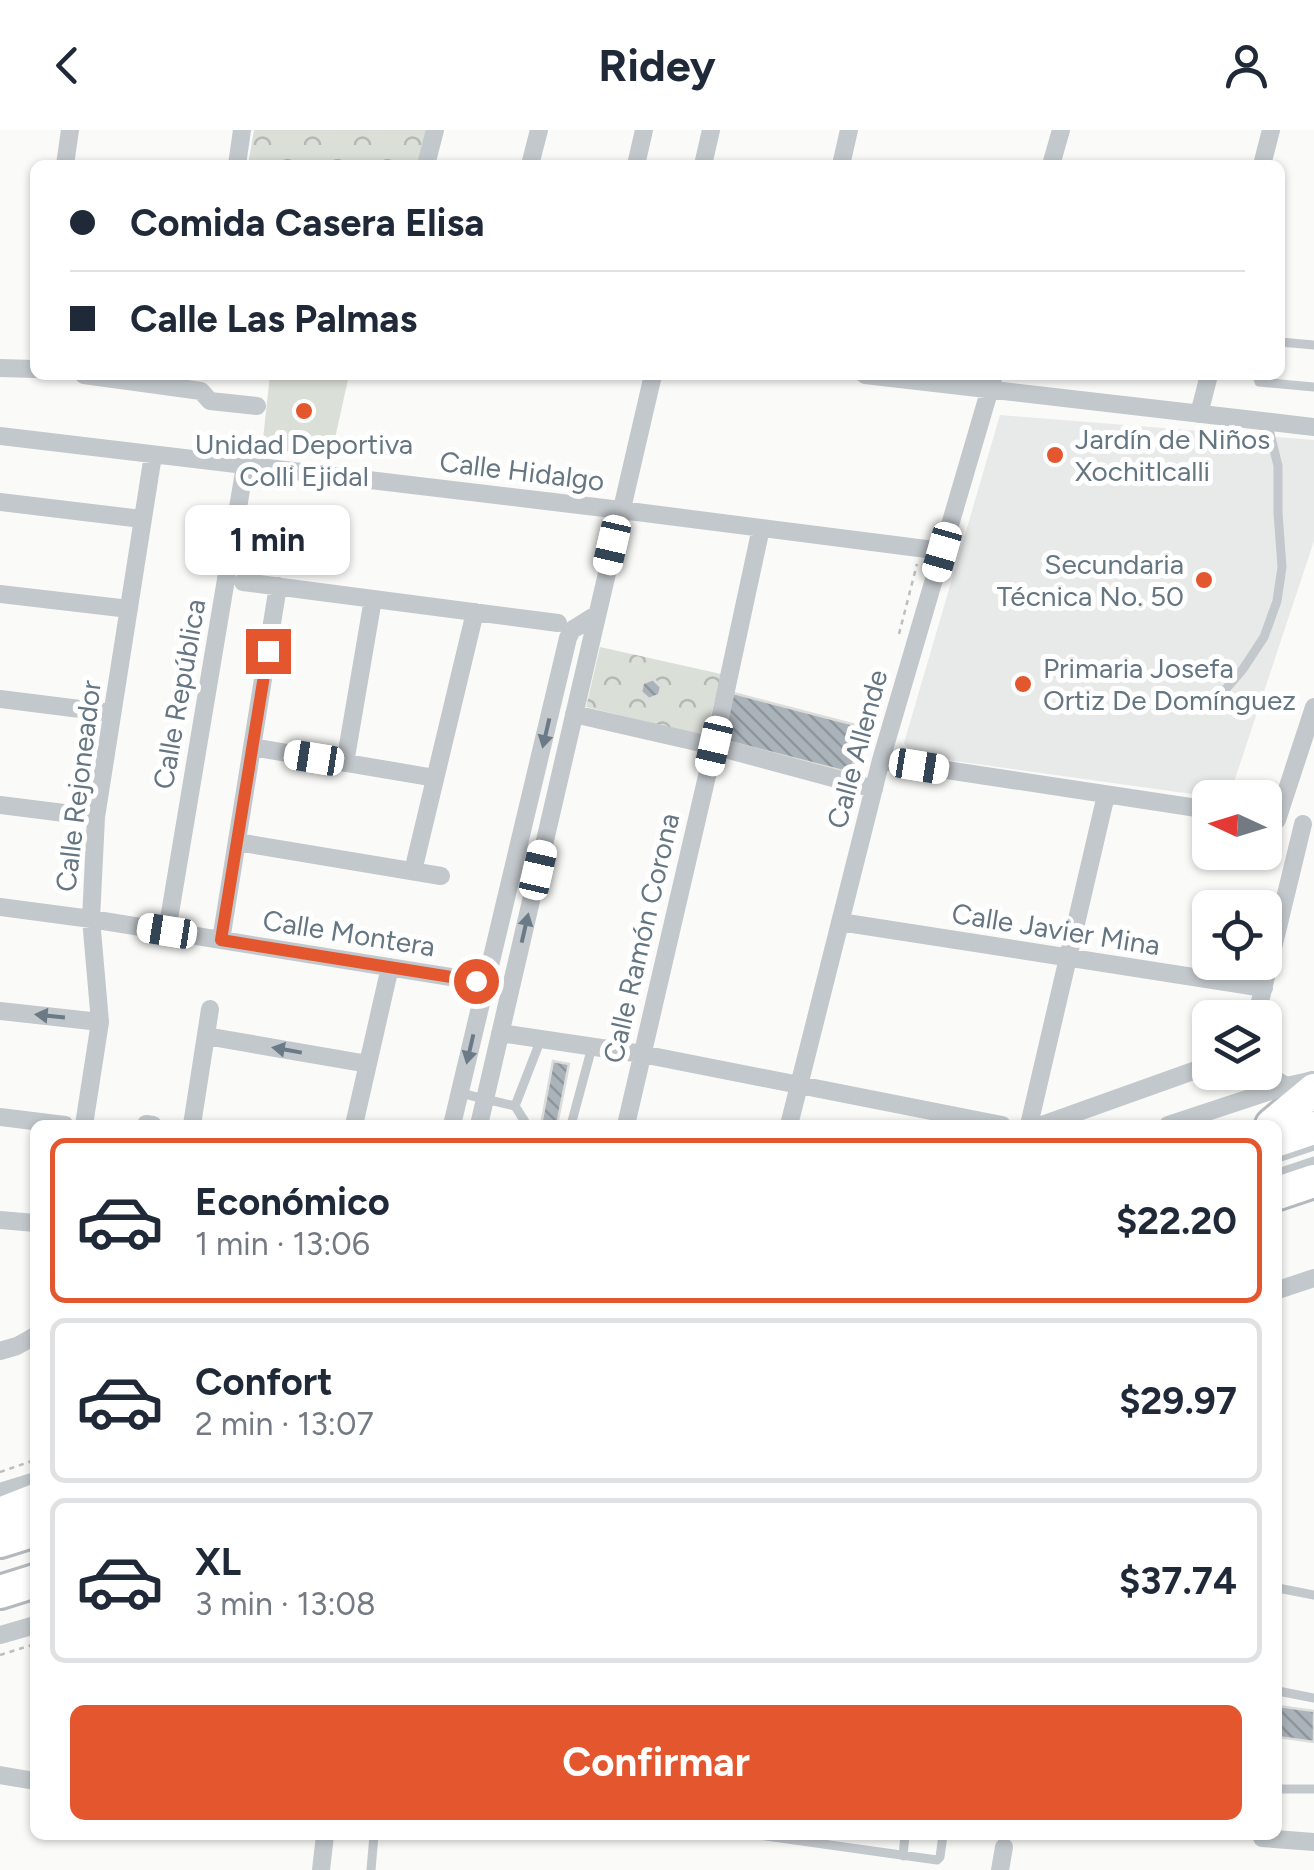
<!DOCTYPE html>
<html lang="es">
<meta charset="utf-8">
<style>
body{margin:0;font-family:Figtree,sans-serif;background:#f2f2f3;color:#1f2937;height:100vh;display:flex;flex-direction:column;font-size:38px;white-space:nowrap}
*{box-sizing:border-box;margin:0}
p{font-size:32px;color:#747a83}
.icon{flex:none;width:55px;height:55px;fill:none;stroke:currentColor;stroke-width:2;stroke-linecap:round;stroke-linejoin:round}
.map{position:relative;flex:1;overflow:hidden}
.sheet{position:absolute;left:30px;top:990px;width:1252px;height:720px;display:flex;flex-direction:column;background:#fff;border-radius:15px;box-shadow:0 2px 8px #0004}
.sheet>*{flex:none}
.top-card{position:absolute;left:30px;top:30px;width:1255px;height:220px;border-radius:15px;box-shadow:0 2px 8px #0004;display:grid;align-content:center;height:220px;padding:0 40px;background:#fff}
.needle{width:65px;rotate:274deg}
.controls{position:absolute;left:1192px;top:650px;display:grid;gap:20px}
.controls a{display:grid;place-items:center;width:90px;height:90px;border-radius:15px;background:#fff;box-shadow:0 2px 8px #0004;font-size:50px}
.end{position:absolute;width:45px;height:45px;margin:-22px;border:12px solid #e4572e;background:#fff;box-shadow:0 0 0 5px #fff}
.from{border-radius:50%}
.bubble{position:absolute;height:70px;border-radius:15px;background:#fff;box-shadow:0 2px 8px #0004;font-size:32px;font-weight:700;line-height:70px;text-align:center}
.car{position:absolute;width:30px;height:60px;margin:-30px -15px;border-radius:12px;box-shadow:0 0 8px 2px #0007;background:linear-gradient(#fff 24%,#345 0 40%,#fff 0 76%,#345 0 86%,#fff 0)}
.top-card b{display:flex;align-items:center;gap:35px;height:95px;font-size:38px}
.top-card b+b{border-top:2px solid #e0e1e3}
.top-card i{width:25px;height:25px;background:#1f2937}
ul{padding:18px 0 0;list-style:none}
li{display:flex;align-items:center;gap:30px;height:165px;margin:0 20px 15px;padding:0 20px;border:5px solid #e0e1e3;border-radius:15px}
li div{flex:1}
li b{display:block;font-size:38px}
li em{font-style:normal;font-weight:700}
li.active{border-color:#e4572e}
li>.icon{width:90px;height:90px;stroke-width:1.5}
.action{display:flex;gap:20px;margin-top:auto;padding:20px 40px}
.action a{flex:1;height:115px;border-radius:15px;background:#e4572e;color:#fff;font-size:40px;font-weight:700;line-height:115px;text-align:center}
header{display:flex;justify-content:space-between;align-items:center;height:130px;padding:0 40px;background:#fff;font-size:45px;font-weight:700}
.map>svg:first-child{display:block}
</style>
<header><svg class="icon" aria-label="back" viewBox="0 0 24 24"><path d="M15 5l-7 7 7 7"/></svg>Ridey<svg class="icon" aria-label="person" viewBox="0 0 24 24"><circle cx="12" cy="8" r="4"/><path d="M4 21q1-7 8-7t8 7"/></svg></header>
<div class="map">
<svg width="1314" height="1740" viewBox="0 0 1314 1740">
<defs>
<pattern id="forest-crowns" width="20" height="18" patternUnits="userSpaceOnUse" patternTransform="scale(2.5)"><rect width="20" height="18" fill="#dadfd7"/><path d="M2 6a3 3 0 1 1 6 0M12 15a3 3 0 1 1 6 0" fill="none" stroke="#b4b9b4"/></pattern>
<pattern id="building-back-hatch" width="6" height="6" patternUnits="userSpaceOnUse" patternTransform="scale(2.5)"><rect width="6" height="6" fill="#aab3b9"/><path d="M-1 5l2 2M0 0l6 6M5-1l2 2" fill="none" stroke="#8e969c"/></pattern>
</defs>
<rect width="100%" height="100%" fill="#fafaf8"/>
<!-- built -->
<path fill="#e8e9e9" d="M 1000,285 L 1314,310 L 1314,411 L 1229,667 L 1213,667 L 912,625 L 904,613 Z"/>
<!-- forest -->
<path fill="url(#forest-crowns)" d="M 254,0 L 427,0 L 418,35 L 248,35 Z
M 600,517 L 721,544 L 706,606 L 586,577 Z"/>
<!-- pitch -->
<path fill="#dadfd7" d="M 270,245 L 349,245 L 331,326 L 262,318 Z"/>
<!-- building -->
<path fill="url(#building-back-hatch)" stroke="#dcdcda" stroke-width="2.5" d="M 653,549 L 661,557 L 659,565 L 649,569 L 641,562 L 643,553 Z
M 733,563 L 863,597 L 851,643 L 722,610 Z
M 553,931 L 569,934 L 557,995 L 541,995 Z
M 1278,1576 L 1314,1581 L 1314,1612 L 1278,1607 Z"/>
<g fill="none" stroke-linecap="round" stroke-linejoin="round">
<defs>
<path id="highway" d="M 1272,995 L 1314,960
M 1278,1010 L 1314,998
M 1278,1063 L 1314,1051
M 0,1384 L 35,1370
M 0,1411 L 35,1400
M 0,1462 L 35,1451"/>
</defs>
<!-- highway casing -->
<use href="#highway" stroke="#b4b9bd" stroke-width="38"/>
<!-- path -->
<path stroke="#bbbfc2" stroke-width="2.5" stroke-dasharray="5 5" stroke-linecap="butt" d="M 899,504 L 917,434
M 0,1342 L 35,1330
M 0,1525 L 35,1514"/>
<!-- lane -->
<path stroke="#c3c8cc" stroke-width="9" d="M 1280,212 L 1314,215
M 1257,245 L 1259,252 L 1314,257
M 1219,567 L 1243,539 L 1264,507 L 1277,471 L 1282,437 L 1278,383 L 1278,336 L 1267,291
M 460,963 L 515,976
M 527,995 L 515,976 L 541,909
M 571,995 L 592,917
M 1278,1028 L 1314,1016
M 1278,1043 L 1314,1031
M 1278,1458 L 1314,1465
M 1278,1561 L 1314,1568
M 1278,1659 L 1314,1659
M 759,1705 L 937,1730 L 940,1727 L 943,1705
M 903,1726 L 905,1705
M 371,1740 L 374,1705"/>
<!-- street -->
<path stroke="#c3c8cc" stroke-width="18" d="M 65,35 L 70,0
M 237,35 L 242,0
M 426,35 L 435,0
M 530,35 L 539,0
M 636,35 L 644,0
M 703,35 L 711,0
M 841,35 L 849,0
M 1051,35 L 1061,0
M 1262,35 L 1271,0
M 0,238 L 35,239
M 84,245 L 201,261 L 210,271 L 257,276
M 865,245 L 1314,297
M 1199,284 L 1209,245
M 0,306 L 621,380 L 942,421
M 0,372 L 142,389
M 243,452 L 558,493
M 0,464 L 129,479
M 0,569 L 112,583
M 574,584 L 714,616 L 874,659
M 252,617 L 435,648
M 881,630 L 1210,680
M 345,633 L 373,469
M 0,675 L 96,687
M 1277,690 L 1314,577
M 237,712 L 441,746
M 413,741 L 475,482
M 0,777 L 91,789 L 494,854
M 840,792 L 1264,858
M 167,801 L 245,336
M 221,810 L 278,456
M 0,881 L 100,892
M 1256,888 L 1303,694
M 500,903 L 642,924 L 1002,995
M 206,906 L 368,934
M 1263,942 L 1286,956
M 0,987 L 65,995
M 146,994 L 153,995
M 84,995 L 100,892 L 91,789 L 96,687 L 153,325
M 192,995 L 210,879
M 354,995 L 390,837
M 452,995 L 568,508 L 572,500 L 596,485
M 479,995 L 653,245
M 626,995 L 714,616 L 761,398
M 789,995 L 881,630 L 994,245
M 1029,995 L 1106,665
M 1042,995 L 1210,935
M 1168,995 L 1286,956 L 1314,950
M 0,1090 L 35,1093
M 1278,1160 L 1314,1148
M 0,1221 L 17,1216 L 35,1206
M 0,1362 L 35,1351
M 0,1505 L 35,1495
M 0,1645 L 35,1651
M 1262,1708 L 1314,1712
M 321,1740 L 325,1705
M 1000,1740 L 1004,1717"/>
<!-- highway -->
<use href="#highway" stroke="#fff" stroke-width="32"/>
</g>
<!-- one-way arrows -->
<defs><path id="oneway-solid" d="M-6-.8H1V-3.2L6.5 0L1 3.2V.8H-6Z" transform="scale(2.5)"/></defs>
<g fill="#6a7a87">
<use href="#oneway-solid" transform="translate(546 603) rotate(103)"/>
<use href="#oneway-solid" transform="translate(525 798) rotate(-77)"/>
<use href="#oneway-solid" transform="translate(50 886) rotate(-174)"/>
<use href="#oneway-solid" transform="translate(470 919) rotate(103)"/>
<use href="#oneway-solid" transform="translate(287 920) rotate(-170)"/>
</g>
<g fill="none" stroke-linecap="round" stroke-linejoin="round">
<!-- route -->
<path stroke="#e4572e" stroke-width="12" d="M 268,521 L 221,810 L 476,851"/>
</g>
<!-- markers -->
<g fill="#e4572e" stroke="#fff" stroke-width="4">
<circle cx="304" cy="281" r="10"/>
<circle cx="1055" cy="325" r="10"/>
<circle cx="1204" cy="450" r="10"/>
<circle cx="1023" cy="554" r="10"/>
</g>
<g text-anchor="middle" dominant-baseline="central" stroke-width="10" stroke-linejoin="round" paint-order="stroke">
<!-- poi labels -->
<g font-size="28" fill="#657683" stroke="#fff" text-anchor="start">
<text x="1075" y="309">Jardín de Niños<tspan x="1075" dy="32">Xochitlcalli</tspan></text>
<text x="304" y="314" text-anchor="middle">Unidad Deportiva<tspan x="304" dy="32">Colli Ejidal</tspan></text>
<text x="1184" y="434" text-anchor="end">Secundaria<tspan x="1184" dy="32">Técnica No. 50</tspan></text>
<text x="1043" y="538">Primaria Josefa<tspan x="1043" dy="32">Ortiz De Domínguez</tspan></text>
</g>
<!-- street labels -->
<g font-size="28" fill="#657683" stroke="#fff">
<text transform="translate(522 341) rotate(7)">Calle Hidalgo</text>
<text transform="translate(179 564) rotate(-80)">Calle República</text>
<text transform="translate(857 619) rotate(-75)">Calle Allende</text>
<text transform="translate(78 656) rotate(-83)">Calle Rejoneador</text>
<text transform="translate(1056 799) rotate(9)">Calle Javier Mina</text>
<text transform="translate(349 803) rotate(9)">Calle Montera</text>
<text transform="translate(641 808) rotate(-77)">Calle Ramón Corona</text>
</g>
</g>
</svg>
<div class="controls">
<a><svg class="needle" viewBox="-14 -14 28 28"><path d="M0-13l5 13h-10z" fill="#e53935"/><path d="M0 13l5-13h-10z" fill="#747a83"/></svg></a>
<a><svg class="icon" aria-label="locate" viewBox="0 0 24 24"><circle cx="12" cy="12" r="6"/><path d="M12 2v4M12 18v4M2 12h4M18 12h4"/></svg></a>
<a><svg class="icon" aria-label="layers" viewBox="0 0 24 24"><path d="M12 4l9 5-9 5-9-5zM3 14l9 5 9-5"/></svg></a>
</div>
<i class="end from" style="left:476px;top:851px"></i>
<i class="end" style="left:268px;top:521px"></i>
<div class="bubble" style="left:185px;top:375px;width:165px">1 min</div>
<i class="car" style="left:612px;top:415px;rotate:193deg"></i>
<i class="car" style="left:942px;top:422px;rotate:196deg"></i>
<i class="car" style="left:714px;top:616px;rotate:193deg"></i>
<i class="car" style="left:314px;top:628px;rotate:279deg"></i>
<i class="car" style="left:919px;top:636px;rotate:99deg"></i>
<i class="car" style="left:538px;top:740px;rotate:13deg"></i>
<i class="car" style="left:167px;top:801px;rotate:279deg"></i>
<div class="top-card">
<b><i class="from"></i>Comida Casera Elisa</b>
<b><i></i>Calle Las Palmas</b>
</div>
<section class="sheet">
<ul>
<li class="active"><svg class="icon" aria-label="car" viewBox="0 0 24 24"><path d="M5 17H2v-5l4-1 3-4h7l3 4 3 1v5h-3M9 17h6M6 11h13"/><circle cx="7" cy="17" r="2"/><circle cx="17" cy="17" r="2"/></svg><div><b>Económico</b><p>1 min · 13:06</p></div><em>$22.20</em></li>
<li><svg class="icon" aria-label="car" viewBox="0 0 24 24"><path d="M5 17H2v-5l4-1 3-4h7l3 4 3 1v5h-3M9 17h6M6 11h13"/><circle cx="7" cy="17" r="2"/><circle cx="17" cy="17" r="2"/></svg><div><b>Confort</b><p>2 min · 13:07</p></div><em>$29.97</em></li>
<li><svg class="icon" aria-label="car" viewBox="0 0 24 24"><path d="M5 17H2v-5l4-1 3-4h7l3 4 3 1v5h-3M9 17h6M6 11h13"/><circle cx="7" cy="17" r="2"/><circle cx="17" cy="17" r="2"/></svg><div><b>XL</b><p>3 min · 13:08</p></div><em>$37.74</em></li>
</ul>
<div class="action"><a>Confirmar</a></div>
</section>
</div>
